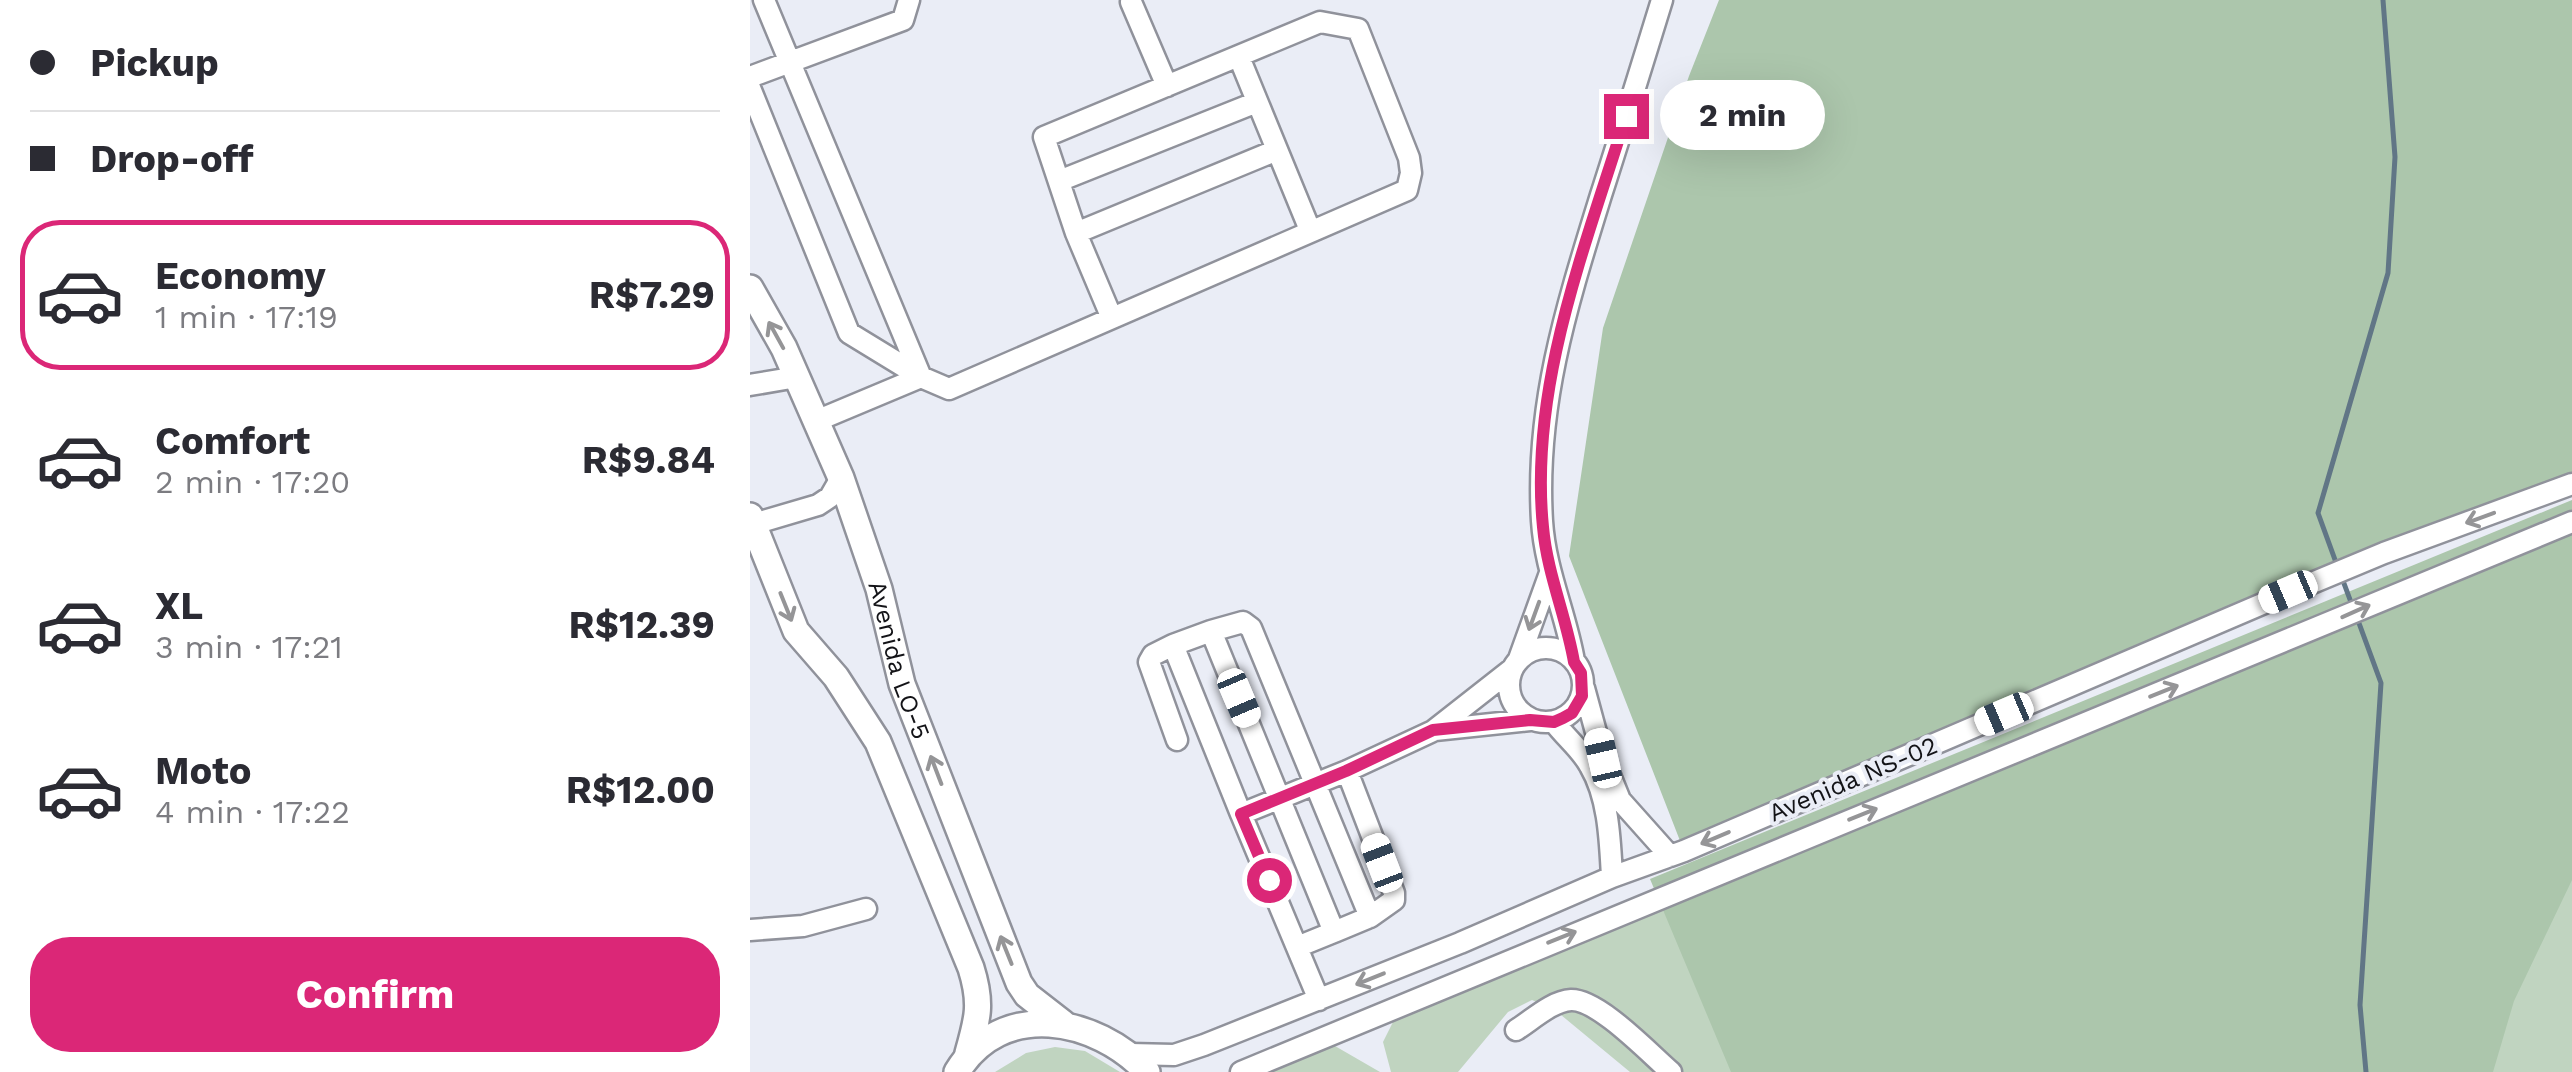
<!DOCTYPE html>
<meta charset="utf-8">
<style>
body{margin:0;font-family:"Work Sans",sans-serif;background:#f2f2f3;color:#2b2b33;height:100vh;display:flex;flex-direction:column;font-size:38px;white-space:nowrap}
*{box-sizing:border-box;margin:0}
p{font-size:32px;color:#7c7c81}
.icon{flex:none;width:55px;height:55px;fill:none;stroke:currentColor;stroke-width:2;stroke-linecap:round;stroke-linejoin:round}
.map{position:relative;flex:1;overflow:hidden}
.side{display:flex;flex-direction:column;background:#fff;width:750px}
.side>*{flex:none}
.top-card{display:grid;align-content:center;height:220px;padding:0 30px;background:#fff}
.end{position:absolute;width:45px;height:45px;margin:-22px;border:12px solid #db2777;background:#fff;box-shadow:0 0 0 5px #fff}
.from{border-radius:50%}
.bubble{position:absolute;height:70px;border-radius:35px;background:#fff;box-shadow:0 10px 40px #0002;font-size:32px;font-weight:700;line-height:70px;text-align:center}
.car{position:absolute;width:30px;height:60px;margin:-30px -15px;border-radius:12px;box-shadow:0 0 8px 2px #0007;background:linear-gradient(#fff 24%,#345 0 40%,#fff 0 76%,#345 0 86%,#fff 0)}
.top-card b{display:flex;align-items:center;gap:35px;height:95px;font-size:38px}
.top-card b+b{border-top:2px solid #e1e1e2}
.top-card i{width:25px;height:25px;background:#2b2b33}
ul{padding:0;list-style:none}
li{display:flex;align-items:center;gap:30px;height:150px;margin:0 20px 15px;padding:0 10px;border:5px solid transparent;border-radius:40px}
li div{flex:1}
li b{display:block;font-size:38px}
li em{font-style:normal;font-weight:700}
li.selected{border-color:#db2777}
li>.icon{width:90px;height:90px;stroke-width:1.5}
.primary-button{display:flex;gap:20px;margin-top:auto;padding:20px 30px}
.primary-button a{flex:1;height:115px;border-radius:40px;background:#db2777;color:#fff;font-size:40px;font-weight:700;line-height:115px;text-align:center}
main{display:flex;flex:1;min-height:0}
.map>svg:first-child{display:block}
</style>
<main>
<section class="side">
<div class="top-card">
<b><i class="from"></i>Pickup</b>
<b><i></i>Drop-off</b>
</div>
<ul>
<li class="selected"><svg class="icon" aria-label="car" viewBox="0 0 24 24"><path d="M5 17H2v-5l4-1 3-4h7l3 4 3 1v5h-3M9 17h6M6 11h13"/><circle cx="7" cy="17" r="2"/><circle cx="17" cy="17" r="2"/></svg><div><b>Economy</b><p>1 min · 17:19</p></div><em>R$7.29</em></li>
<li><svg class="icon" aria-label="car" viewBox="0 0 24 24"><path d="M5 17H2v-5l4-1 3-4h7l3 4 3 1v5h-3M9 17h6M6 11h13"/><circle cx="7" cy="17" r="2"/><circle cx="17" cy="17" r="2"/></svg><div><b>Comfort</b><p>2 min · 17:20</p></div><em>R$9.84</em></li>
<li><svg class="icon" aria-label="car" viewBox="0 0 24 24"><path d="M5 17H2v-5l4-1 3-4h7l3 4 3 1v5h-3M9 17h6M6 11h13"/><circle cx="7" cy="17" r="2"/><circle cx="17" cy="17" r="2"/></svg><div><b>XL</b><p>3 min · 17:21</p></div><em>R$12.39</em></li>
<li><svg class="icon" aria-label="car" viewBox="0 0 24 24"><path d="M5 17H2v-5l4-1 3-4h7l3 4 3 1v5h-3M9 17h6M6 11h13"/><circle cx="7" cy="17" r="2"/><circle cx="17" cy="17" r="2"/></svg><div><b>Moto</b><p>4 min · 17:22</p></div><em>R$12.00</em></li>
</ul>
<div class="primary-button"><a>Confirm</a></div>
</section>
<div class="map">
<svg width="1822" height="1072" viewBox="0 0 1822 1072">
<rect width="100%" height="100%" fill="#eaedf6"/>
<!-- green -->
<path fill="#c0d4c0" d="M 1822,873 L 1822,1072 L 1728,1072 Z
M 921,900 L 993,1072 L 880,1072 L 805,1010 L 782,1000 L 758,1012 L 708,1072 L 641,1072 L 633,1042 L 648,1012 Z
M 585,1046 L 630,1072 L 500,1072 L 560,1047 Z
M 305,1047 L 335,1051 L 370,1072 L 245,1072 L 276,1053 Z"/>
<!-- forest -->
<path fill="#acc6ac" d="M 969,0 L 1822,0 L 1822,484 L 934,851 L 819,556 L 853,328 L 939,76 Z
M 1822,500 L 1822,880 L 1764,1001 L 1743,1072 L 981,1072 L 900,879 Z"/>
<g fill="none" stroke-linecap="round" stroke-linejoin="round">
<!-- stream -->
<path stroke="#617686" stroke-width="5" d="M 1588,568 L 1568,513 L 1638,273 L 1645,157 L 1633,0
M 1592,578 L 1602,605
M 1606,615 L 1631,683 L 1610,1005 L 1616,1072"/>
<defs>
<path id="minor" d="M 14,0 L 171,377
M 381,2 L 417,86
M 489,57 L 560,230
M 0,77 L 153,20 L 159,0
M 0,88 L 99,333 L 171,377 L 199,389 L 657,190 L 661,173 L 659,158 L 608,29 L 570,22 L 294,137 L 326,233 L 361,316
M 309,181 L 507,102
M 326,233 L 527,150
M 0,385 L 47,377
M 66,421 L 171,377
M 0,525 L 68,505 L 80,497 L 91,478
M 461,631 L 493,622 L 501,628 L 620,917 L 584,932 L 461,631 L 423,645 L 491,814
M 423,645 L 403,655 L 399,662 L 427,740
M759 685a37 37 0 1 1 74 0a37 37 0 1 1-74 0Z
M 769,659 L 800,573
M 824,661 C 816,614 795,570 792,521 C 785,405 817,305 851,195 C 872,130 892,65 912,0
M 834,688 L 853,758 L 870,800 L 920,856
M 804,722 C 815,737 831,749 840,766 C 859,798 860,841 862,877
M 685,730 L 780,720
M 597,771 L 644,893 L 644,900 L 620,917
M 0,930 L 53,926 L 116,909
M 547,947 L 584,932
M 569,1000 L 491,814 L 597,771 L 683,731 L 762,669
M 766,1030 C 782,1020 802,1001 821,1000 C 848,999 899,1053 921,1072
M 380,1054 L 424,1055 L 454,1045 L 710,943 L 862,877 L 934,851 L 1538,593 L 1634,553 L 1822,484
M 491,1072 L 1822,522"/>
<g id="major">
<path id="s1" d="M 0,288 L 34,348 L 91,478 L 129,589 L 152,684 L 269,983 L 277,995 L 313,1023"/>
<path d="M 0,516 L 46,631 L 86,677 L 128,742 L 221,968 C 232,1003 228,1018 218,1053"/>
<path d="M 207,1072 C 251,999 346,1017 397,1072"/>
</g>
</defs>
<!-- minor casing -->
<use href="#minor" stroke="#90929b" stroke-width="25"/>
<!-- major casing -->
<use href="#major" stroke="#90929b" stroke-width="30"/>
<!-- minor -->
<use href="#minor" stroke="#fff" stroke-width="20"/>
<!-- major -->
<use href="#major" stroke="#fff" stroke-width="25"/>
</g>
<!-- one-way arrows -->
<defs><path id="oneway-shaft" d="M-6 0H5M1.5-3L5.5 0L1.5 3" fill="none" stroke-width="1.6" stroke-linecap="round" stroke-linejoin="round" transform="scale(2.5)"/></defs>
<g stroke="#959597">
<use href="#oneway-shaft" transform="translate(26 335) rotate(-119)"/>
<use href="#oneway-shaft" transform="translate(1730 518) rotate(160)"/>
<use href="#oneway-shaft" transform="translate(36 607) rotate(68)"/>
<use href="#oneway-shaft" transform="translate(1606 611) rotate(-24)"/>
<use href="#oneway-shaft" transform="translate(784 616) rotate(110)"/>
<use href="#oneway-shaft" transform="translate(1414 691) rotate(-22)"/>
<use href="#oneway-shaft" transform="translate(186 770) rotate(-111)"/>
<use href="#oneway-shaft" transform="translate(1113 814) rotate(-22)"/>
<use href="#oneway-shaft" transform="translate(965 838) rotate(157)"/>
<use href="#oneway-shaft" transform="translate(812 937) rotate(-22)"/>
<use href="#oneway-shaft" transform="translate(256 950) rotate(-112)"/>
<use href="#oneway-shaft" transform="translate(620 979) rotate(158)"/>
</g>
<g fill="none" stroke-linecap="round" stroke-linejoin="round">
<!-- route -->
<path stroke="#db2777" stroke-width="12" d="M 519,880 L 491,814 L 596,771 L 683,730 L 780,720 L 804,722 L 813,718 L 822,713 L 832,696 L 831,673 L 824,662 C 816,616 797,573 793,527 C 779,386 835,248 876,116"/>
</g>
<g text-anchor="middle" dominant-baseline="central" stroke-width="8" stroke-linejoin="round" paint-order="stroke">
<!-- street labels -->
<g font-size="25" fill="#131317" stroke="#eaedf6">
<text stroke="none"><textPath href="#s1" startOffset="402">Avenida LO-5</textPath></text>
<text transform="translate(1103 779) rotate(-23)">Avenida NS-02</text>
</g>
</g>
</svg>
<i class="end from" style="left:519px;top:880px"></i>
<i class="end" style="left:876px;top:116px"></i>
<div class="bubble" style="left:910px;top:80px;width:165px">2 min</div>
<i class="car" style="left:1538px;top:592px;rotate:247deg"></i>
<i class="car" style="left:489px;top:698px;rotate:157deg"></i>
<i class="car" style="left:1254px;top:714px;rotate:247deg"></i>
<i class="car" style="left:853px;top:758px;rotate:347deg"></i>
<i class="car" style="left:632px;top:863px;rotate:339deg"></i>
</div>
</main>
